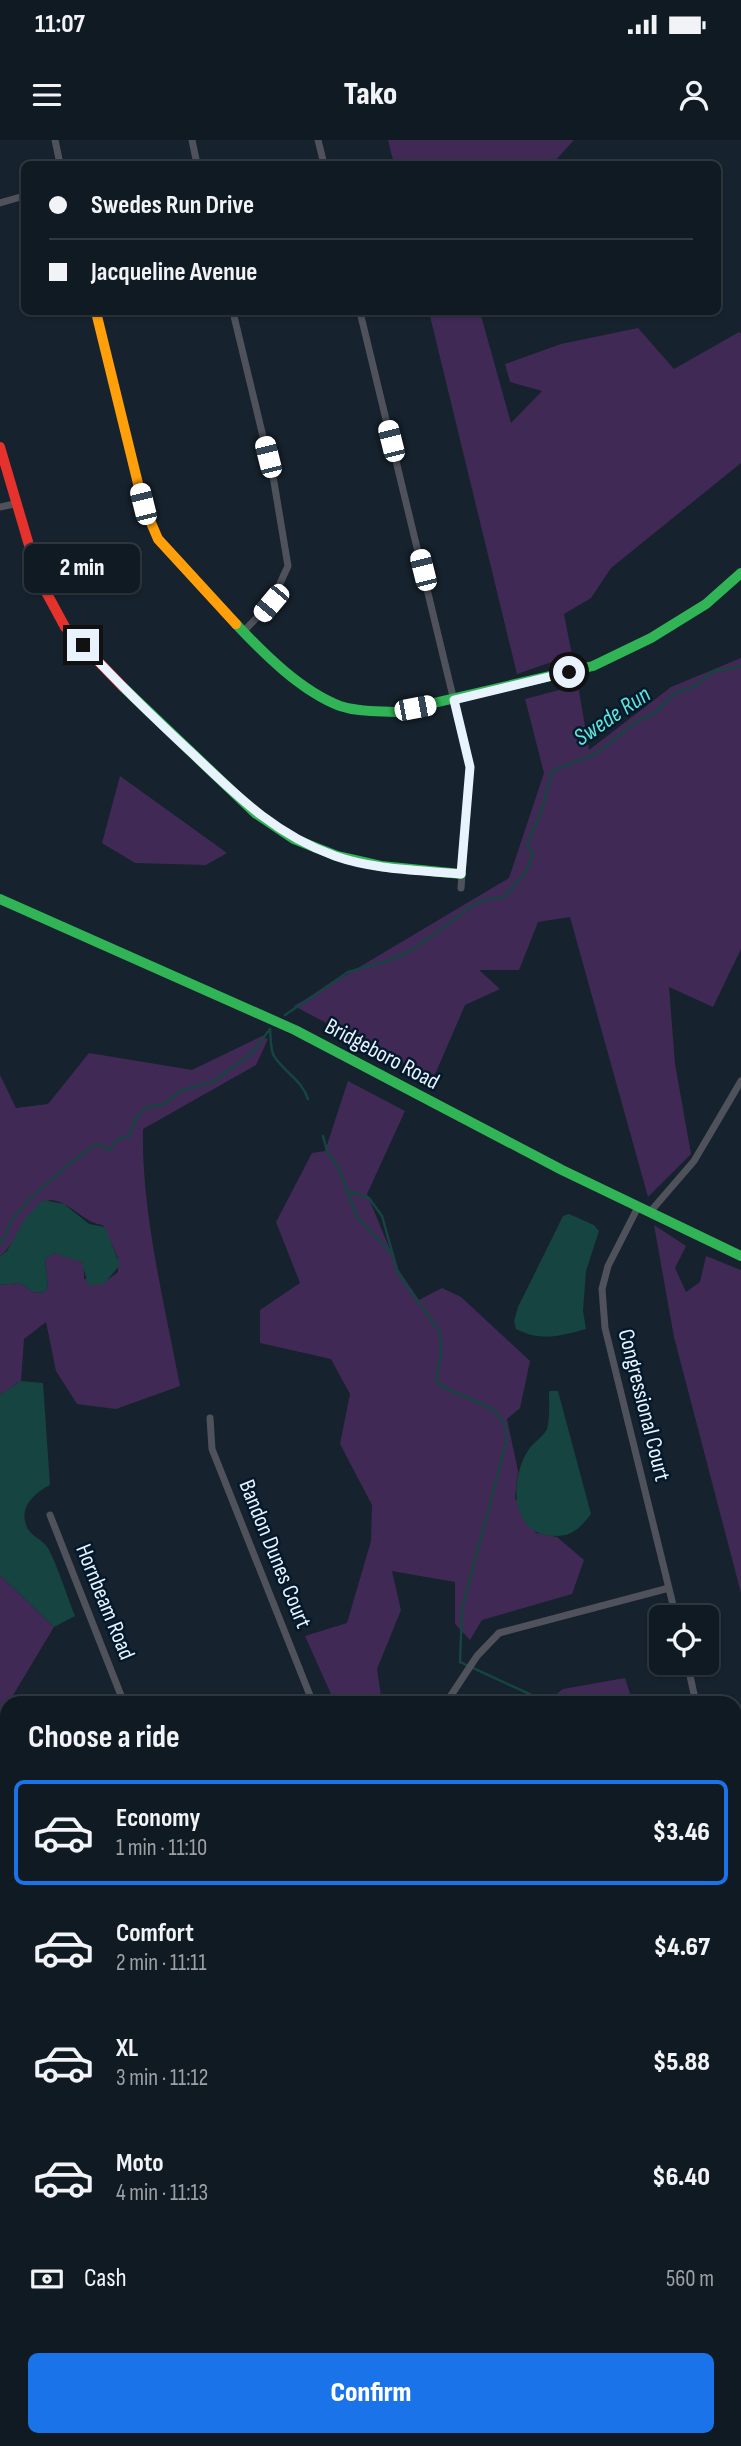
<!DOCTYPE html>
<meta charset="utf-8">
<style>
body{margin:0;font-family:"Sofia Sans Condensed",sans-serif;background:#1e272f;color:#f1f3f6;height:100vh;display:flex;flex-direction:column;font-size:26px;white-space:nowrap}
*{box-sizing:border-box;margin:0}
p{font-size:23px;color:#9ca1a5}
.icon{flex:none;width:38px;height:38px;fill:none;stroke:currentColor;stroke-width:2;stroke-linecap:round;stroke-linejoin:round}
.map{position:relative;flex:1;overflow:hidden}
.drawer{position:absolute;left:0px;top:1556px;width:742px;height:751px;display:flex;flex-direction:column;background:#101a22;border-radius:21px 21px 0 0;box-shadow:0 2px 5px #0004,0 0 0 2px #303840}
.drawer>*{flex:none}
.guide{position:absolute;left:21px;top:21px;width:700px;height:154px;border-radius:10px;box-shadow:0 2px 5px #0004,0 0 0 2px #303840;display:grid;align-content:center;height:154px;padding:0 28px;background:#101a22}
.tools{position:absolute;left:649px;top:1465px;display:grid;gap:14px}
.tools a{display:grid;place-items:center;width:70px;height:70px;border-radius:10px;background:#101a22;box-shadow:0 2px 5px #0004,0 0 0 2px #303840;font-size:35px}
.end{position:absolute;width:32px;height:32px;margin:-16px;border:9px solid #e8f3fe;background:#111;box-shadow:0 0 0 4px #111}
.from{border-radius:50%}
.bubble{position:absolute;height:49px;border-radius:10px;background:#101a22;box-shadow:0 2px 5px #0004,0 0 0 2px #303840;font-size:23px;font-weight:800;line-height:49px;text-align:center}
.car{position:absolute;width:21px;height:42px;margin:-21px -10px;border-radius:9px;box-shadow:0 0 5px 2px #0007;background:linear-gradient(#fff 24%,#345 0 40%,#fff 0 76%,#345 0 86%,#fff 0)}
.guide b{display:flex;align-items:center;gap:24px;height:66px;font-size:26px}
.guide b+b{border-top:2px solid #303840}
.guide i{width:18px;height:18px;background:#f1f3f6}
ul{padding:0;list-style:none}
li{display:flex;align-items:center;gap:21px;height:105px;margin:0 14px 10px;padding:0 14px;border:4px solid transparent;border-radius:10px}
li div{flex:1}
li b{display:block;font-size:26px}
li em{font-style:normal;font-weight:800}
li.current{border-color:#1a73e8}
li>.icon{width:63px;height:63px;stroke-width:1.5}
h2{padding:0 28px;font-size:32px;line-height:84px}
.pay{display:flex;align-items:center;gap:18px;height:77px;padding:0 28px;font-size:26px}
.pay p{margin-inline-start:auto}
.cta{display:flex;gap:14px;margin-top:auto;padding:14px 28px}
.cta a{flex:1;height:80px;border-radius:10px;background:#1a73e8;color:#fff;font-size:28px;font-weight:800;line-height:80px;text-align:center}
.status{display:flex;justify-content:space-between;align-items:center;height:49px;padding:0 35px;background:#101a22;direction:ltr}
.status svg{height:19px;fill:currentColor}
header{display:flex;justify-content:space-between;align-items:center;height:91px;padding:0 28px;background:#101a22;font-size:32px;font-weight:800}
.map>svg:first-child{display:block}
</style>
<div class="status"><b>11:07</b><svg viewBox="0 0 49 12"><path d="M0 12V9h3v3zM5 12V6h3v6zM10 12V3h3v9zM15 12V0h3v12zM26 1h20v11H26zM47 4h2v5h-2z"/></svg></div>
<header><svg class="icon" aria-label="menu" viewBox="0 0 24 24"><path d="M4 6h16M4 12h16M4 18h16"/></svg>Tako<svg class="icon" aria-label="person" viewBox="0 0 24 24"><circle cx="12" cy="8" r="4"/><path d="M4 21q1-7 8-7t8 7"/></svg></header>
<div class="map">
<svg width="741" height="2306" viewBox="0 0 741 2306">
<rect width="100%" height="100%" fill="#16222d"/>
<!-- green -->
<path fill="#402a55" d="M 388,0 L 574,0 L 552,24 L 394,24 Z
M 429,172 L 480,172 L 511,283 L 542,251 L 510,242 L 505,224 L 561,204 L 638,188 L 674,229 L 739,192 L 741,194 L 741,323 L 611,428 L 591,458 L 564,474 L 572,515 L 517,534 Z
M 741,518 L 741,809 L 713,867 L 669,847 L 675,924 L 691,1014 L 648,1057 L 570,777 L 538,782 L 519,830 L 479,830 L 500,849 L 465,865 L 433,939 L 294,866 L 509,738 L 544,633 L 525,559 L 578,545 L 589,610 L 671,547 Z
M 120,636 L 227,713 L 206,725 L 135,723 L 102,703 Z
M 262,896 L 268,899 L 256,925 L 143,989 C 141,1071 165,1166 180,1246 L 116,1269 L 77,1264 L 56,1231 L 46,1182 L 24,1199 L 21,1241 L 0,1255 L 0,1145 L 20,1143 L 33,1152 L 44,1153 L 48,1145 L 45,1120 L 54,1113 L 80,1120 L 84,1126 L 84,1139 L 106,1141 L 118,1132 L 118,1118 L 103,1085 C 80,1084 58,1044 36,1068 C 26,1079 10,1110 0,1116 L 0,935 L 16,968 L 48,964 L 89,913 L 192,930 Z
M 348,941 L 405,971 L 367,1054 L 398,1129 L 419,1160 L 442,1148 L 461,1157 L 530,1221 L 520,1268 L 507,1279 L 518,1331 L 515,1358 L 536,1393 L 557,1397 L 584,1420 L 572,1454 L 482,1480 L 470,1500 L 455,1484 L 455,1442 L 392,1431 L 401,1470 L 377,1529 L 382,1563 L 335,1563 L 305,1496 L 347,1483 L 371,1401 L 372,1365 L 340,1304 L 350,1254 L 331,1219 L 260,1203 L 260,1170 L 300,1143 L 276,1082 L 312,1013 L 325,1011 Z
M 654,1085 L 686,1106 L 675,1128 L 686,1152 L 700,1142 L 706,1116 L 741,1130 L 741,1453 L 674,1197 Z
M 0,1435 L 54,1487 L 0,1577 Z
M 625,1538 L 633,1563 L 545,1563 L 563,1549 Z
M 735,2019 L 741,2031 L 741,2245 L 735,2237 Z
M 7,2218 L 7,2300 L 196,2300 L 193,2306 L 0,2306 L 0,2228 Z"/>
<!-- water -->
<path fill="#154441" d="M 43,1060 L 64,1064 L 89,1084 L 105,1087 L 120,1125 L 104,1144 L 88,1145 L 82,1122 L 54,1113 L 45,1120 L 48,1145 L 44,1153 L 33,1152 L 20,1143 L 0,1145 L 0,1116 L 7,1111 L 26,1077 Z
M 569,1074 L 594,1085 L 599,1091 L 586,1131 L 583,1171 L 586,1189 C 560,1196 542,1202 516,1189 L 514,1181 L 518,1167 L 563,1076 Z
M 21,1241 L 43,1243 L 50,1345 C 34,1353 17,1369 28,1389 C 33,1397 43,1400 48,1408 C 59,1429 66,1454 75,1476 L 54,1487 L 0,1435 L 0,1255 Z
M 549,1251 L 558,1251 L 591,1374 C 581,1387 573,1396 556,1396 C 509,1397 509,1338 529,1309 C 534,1302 544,1296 547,1289 C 550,1278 549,1262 549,1251 Z"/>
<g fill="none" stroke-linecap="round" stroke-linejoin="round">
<!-- stream -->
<path stroke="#154441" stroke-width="2.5" d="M 285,875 L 348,832 L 390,820 L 410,811 L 459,776 C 469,764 488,758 504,757 L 526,732 L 533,713 L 527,705 L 543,666 L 552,631 L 597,613 L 637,581 L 652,575 L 675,553 L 695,546 L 712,532 L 741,526
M 270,889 C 271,897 270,909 274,916 C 284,932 302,940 308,959
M 323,996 L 327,1011 L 340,1031 L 357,1077 L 391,1113
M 346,1050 L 369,1058 L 382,1076 L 398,1133 L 440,1192 L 441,1212 L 436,1241 C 460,1263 512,1259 506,1303 L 462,1469 L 460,1522 L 549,1563
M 0,1104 C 9,1095 7,1084 15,1075 C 40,1048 65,1025 97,1004 L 109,1010 L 118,999 L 129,996 L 136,978 L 145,968 L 164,964 L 180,951 L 214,941 L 252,913 L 270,889
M 735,1654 L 741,1660"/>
<!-- street -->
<path stroke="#4f525a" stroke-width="7" d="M 55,0 L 60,24
M 192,0 L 197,24
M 318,0 L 324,24
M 0,63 L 24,56
M 233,172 L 274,342 L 288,426 L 271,463 L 243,492
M 360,172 L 470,627 L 461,748
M 0,367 L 14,364
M 638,1067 L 608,1126 L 602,1149 L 605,1188 L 676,1477
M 650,1072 L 694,1021 L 741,941
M 210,1278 L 212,1309 L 313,1563
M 50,1375 L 124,1563
M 687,1522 L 696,1563
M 446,1563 L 477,1516 L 499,1493 L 669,1448
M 735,1800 L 741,1846
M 0,1919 L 7,1909
M 0,2113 L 7,2119
M 236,2300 L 244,2306"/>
<!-- fast -->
<path stroke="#30b455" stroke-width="10" d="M 236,484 C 264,514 301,551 340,566 C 358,572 377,571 395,572 L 593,526 L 651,498 L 706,464 L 741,433
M 123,547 L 255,673 L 294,699 L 337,716 L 381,726 L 461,734
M 0,759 L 295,890 L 562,1030 L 741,1116"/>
<!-- slow -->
<path stroke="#ff9f0a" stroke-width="10" d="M 96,172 L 143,364 L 158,399 L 236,484"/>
<!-- jam -->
<path stroke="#e5322d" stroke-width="10" d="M 0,307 L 39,439 L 65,487 L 123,547"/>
</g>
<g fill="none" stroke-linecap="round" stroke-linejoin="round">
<!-- route -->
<path stroke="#e8f3fe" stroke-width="9" d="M 83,505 C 118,543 155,579 193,614 C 237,656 276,695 335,716 C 374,730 420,730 461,734 L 470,627 L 454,560 L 569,532"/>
</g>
<g text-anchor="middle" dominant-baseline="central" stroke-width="5" stroke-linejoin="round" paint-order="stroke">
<!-- street labels -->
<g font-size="23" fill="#e8f3fe" stroke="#04192c">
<text transform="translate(382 914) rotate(28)">Bridgeboro Road</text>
<text transform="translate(644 1265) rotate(76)">Congressional Court</text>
<text transform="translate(275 1414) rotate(68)">Bandon Dunes Court</text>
<text transform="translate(105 1462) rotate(68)">Hornbeam Road</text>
</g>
<!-- water labels -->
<g font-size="24" font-style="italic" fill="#5fe6da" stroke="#04192c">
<text transform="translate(612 576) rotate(-34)">Swede Run</text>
</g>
</g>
</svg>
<div class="tools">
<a><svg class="icon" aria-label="locate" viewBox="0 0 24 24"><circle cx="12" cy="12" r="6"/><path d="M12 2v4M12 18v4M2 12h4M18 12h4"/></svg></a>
</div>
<i class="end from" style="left:569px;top:532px"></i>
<i class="end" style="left:83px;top:505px"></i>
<div class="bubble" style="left:24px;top:404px;width:116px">2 min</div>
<i class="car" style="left:391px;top:301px;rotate:346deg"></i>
<i class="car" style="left:268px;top:317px;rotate:346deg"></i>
<i class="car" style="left:143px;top:364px;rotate:346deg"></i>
<i class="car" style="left:423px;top:430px;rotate:346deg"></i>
<i class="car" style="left:271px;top:463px;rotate:220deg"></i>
<i class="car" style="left:415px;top:568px;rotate:79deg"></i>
<div class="guide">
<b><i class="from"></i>Swedes Run Drive</b>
<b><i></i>Jacqueline Avenue</b>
</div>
<section class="drawer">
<h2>Choose a ride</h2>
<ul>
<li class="current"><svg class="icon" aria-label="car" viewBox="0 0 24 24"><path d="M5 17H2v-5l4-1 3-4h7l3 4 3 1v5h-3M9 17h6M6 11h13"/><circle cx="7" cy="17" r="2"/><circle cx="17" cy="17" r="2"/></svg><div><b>Economy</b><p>1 min · 11:10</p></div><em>$3.46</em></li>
<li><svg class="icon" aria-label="car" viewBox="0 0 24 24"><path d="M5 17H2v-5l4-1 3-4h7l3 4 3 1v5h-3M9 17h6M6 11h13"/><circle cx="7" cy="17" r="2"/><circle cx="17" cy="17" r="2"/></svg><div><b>Comfort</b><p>2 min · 11:11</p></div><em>$4.67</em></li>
<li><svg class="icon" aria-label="car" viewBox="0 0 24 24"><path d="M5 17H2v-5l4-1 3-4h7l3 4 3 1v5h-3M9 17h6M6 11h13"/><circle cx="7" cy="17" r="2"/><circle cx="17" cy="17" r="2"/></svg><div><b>XL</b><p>3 min · 11:12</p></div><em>$5.88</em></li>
<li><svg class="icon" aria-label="car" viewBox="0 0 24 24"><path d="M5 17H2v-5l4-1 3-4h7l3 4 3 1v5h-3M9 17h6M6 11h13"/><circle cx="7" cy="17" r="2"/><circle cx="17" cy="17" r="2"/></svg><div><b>Moto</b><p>4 min · 11:13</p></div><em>$6.40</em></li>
</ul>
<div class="pay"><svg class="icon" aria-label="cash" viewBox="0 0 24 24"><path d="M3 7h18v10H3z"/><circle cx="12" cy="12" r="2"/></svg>Cash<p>560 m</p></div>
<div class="cta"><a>Confirm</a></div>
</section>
</div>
